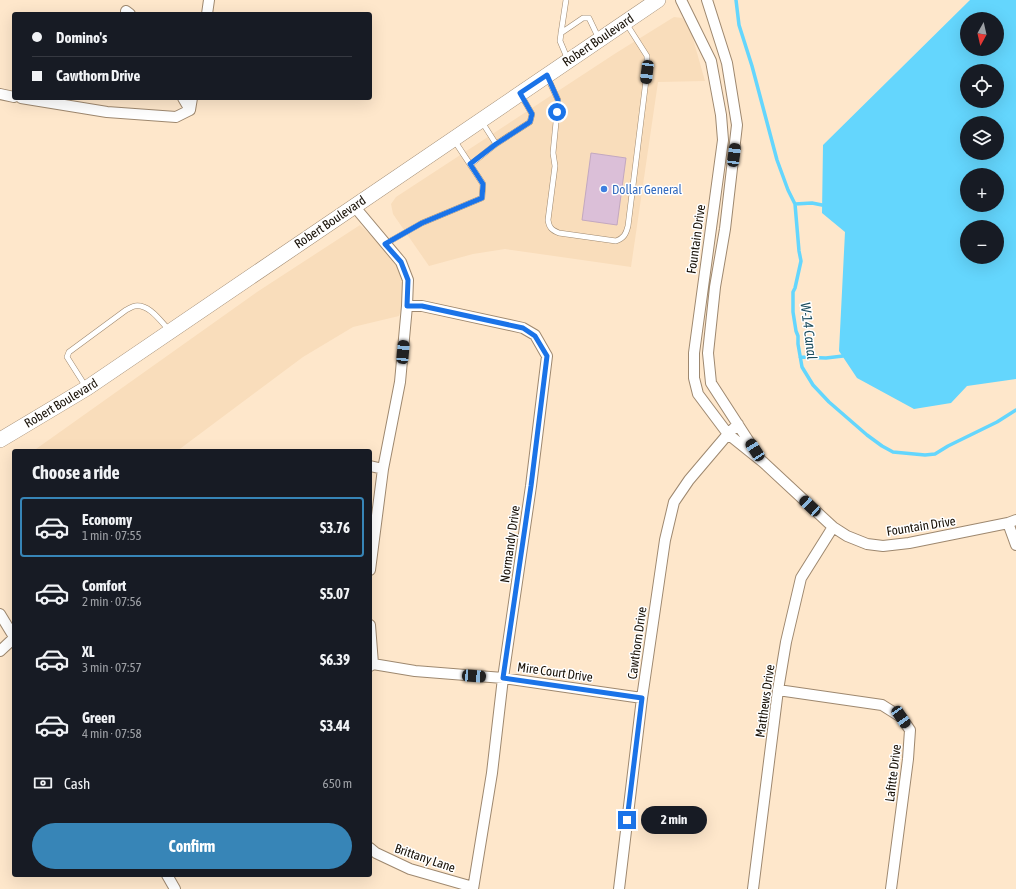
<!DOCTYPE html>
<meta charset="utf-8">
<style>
body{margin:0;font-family:"Asap Condensed",sans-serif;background:#20242c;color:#f1f3f6;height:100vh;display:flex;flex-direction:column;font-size:15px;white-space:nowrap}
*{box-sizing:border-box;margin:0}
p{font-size:13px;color:#9ea1a6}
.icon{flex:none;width:22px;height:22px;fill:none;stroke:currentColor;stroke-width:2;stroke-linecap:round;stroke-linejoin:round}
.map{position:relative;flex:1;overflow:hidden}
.sheet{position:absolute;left:12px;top:449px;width:360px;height:428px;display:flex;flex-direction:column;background:#171b24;border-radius:4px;box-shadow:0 4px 16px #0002}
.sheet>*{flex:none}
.banner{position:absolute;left:12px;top:12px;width:360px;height:88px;border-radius:4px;box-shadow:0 4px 16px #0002;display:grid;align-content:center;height:88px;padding:0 20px;background:#171b24}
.needle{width:26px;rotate:188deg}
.tools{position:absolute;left:960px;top:12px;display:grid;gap:8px}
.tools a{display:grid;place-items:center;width:44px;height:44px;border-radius:50%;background:#171b24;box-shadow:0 4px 16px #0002;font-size:20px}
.end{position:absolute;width:18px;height:18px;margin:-9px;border:5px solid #1a73e8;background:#fff;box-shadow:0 0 0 2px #fff}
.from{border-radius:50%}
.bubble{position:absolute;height:28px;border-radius:14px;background:#171b24;box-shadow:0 4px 16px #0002;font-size:13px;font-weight:700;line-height:28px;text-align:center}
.car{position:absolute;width:12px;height:24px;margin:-12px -6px;border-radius:5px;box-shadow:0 0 3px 1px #0007;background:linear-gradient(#222 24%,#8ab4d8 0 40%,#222 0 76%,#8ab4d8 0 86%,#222 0)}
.banner b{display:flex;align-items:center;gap:14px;height:38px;font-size:15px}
.banner b+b{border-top:1px solid #363941}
.banner i{width:10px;height:10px;background:#f1f3f6}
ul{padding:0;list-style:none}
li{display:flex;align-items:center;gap:12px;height:60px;margin:0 8px 6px;padding:0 12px;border:2px solid transparent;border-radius:4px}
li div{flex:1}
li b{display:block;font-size:15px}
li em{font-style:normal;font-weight:700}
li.current{border-color:#3785b7}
li>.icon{width:36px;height:36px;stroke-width:1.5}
h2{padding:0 20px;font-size:18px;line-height:48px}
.pay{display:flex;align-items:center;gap:10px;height:44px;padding:0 20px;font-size:15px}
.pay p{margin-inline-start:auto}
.cta{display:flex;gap:8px;margin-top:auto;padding:8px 20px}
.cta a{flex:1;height:46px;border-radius:24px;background:#3785b7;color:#fff;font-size:16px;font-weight:700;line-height:46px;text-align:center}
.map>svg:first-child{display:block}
</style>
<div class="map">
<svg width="1016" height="889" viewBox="0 0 1016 889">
<rect width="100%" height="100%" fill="#fee7cb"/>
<!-- built -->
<path fill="#f9ddbb" d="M 674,17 L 682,18 L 689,25 L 705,81 L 658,82 L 631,267 L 505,249 L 473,254 L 429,266 L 393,214 L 391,204 L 396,197 L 616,53 Z
M 360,225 L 376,240 L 396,264 L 403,280 L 402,307 L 399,316 L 353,327 L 303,357 L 177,451 L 37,451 L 36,449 L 257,292 Z"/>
<!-- water -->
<path fill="#64d6fd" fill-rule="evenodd" d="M 970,0 L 1016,0 L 1016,379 L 967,386 L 951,403 L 914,409 L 857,378 L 839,351 L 845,232 L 822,213 L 823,145 ZM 967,19 L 997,19 L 997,49 L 967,49 ZM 967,71 L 997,71 L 997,101 L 967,101 ZM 967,123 L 997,123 L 997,153 L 967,153 ZM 967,175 L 997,175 L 997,205 L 967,205 ZM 967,227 L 997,227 L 997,257 L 967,257 Z"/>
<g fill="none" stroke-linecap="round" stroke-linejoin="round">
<!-- stream -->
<path stroke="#64d6fd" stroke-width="3.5" d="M 736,0 L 739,25 L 752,66 L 777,160 L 788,190 L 795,204 L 799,251 L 801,261 L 795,288 L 793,292 L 793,312 L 796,331 L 798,336 L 798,344 L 802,367 L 813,385 L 829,402 L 867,435 L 882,446 L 893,452 L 925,455 L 935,454 L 948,446 L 997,422 L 1016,410
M 795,204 L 812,203 L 822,205
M 800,357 L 826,358 L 843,356"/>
</g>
<!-- building -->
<path fill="#dbbfd8" stroke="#c3a8c0" d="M 591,153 L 626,158 L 617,225 L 582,220 Z"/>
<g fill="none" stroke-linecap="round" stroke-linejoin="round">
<defs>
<path id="lane" d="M 566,0 L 561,33 L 560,41 L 568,60
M 561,33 L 583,18 L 589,18 L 599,39
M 547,76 L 558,100 L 557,112 L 553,153 L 555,166 L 548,220 C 549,228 552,230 559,233 L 616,241 C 624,238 626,234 628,226 L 647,72 L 647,56 L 626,23
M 482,122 L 496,144
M 471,164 L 496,144 L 530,122 L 532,114 L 521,95
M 385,244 L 422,223 L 482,198 L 483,184 L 454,140
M 86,387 L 67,357 L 69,352 L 126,310 C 129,309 132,306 135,306 C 150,304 161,322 170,331"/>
<path id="street" d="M 681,0 L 711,61 L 721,115 L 723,140 L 694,353 L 694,378 L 698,394 L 728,434 L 763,462 L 833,527 L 847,536 L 867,544 L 883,546 L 909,543 L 1008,523 L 1016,520
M 707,0 L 727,63 L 737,125 L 725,229 L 715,287 L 708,353 L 711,383 L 757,454
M 126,11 L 130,14
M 207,14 L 209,0
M 0,94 L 14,97
M 21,98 L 107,112 L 176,117 L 190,110 L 192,98
M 183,98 L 190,110
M 354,206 L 401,262 L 408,280 L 407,306 L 400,382 L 383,469 L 370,570
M 407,306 L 422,306 L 523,328 L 535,335 L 547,356 L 531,486 L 503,678 L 492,773 L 473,889
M 370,466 L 383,469
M 1008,523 L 1016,545
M 0,614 L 14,637
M 370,625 L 373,664
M 0,651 L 14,638
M 370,666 L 373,664 L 415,671 L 503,678 L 642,698
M 778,690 L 882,705 L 901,717 L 910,730 L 908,759 L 891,889
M 370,848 L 376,853 L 410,869 L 473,887
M 167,875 L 175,889
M 619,889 L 642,698 L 665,540 L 674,502 L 689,480 L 728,434 L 738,424
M 753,889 L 778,690 L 786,642 L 801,578 L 833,527"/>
<path id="secondary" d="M 0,440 L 87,388 L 658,0"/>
</defs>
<!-- lane casing -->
<use href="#lane" stroke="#9e886f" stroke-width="6"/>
<!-- street casing -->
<use href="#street" stroke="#9e886f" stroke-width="12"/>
<!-- secondary casing -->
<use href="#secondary" stroke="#9e886f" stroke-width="16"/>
<!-- lane -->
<use href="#lane" stroke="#fff" stroke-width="5"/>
<!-- street -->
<use href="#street" stroke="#fff" stroke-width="10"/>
<!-- secondary -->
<use href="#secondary" stroke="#fff" stroke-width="15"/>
</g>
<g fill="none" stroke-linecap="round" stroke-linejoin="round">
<!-- route -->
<path stroke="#1a73e8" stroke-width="5" d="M 557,112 L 558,100 L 547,75 L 520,93 L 532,114 L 530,122 L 496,144 L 470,164 L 483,184 L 482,198 L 422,223 L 385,244 L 401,262 L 408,280 L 407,306 L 422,306 L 523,328 L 535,336 L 547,356 L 531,486 L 503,678 L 642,698 L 627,820"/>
</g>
<!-- markers -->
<circle fill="#3f7fe0" stroke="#fff" stroke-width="1.5" cx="604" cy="189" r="4"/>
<g text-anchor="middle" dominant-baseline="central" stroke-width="3" stroke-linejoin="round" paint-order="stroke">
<!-- street labels -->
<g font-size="13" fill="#181107" stroke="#fff">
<text transform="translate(598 40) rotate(-34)">Robert Boulevard</text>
<text transform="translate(330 222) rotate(-34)">Robert Boulevard</text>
<text transform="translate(696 239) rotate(-82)">Fountain Drive</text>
<text transform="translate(61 403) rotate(-31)">Robert Boulevard</text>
<text transform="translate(921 526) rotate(-9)">Fountain Drive</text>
<text transform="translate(510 544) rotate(-82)">Normandy Drive</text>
<text transform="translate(637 643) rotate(-82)">Cawthorn Drive</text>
<text transform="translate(555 672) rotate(8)">Mire Court Drive</text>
<text transform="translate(765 701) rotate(-82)">Matthews Drive</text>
<text transform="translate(893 773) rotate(-83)">Lafitte Drive</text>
<text transform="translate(425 858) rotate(19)">Brittany Lane</text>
</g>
<!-- shop labels -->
<g font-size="13" fill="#366cbe" stroke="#fff" text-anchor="start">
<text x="612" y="189">Dollar General</text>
</g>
<!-- water labels -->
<g font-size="14" font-style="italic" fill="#1c4d5e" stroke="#fff">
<text transform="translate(809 331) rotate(83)">W-14 Canal</text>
</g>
</g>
</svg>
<div class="tools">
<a><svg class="needle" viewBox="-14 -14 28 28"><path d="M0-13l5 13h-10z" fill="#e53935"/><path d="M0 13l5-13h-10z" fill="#9ea1a6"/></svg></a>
<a><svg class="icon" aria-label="locate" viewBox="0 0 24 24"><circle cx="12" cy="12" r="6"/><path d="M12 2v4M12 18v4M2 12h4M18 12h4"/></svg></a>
<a><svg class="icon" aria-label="layers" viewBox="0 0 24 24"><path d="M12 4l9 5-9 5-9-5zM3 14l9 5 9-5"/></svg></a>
<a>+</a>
<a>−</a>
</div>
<i class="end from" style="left:557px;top:112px"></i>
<i class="end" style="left:627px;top:820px"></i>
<div class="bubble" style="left:641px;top:806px;width:66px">2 min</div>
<i class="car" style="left:647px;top:72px;rotate:187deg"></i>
<i class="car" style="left:734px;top:155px;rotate:7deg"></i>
<i class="car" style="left:403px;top:352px;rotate:5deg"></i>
<i class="car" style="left:755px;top:450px;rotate:327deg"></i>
<i class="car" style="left:810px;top:506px;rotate:313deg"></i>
<i class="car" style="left:474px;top:676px;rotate:94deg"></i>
<i class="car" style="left:901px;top:717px;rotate:146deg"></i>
<div class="banner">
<b><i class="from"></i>Domino's</b>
<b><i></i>Cawthorn Drive</b>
</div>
<section class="sheet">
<h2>Choose a ride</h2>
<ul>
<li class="current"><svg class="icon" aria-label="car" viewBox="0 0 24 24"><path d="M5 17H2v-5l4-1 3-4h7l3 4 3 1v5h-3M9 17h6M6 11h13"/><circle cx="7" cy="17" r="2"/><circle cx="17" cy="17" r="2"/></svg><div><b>Economy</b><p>1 min · 07:55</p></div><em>$3.76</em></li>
<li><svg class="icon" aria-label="car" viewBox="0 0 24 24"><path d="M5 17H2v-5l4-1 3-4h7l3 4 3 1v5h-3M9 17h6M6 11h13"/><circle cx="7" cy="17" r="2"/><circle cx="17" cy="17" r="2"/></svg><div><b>Comfort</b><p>2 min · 07:56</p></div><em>$5.07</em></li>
<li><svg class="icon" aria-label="car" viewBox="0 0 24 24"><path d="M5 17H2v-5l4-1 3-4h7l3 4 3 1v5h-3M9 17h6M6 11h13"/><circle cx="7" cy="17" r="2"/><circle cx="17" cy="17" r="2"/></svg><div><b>XL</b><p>3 min · 07:57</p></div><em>$6.39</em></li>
<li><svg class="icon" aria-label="car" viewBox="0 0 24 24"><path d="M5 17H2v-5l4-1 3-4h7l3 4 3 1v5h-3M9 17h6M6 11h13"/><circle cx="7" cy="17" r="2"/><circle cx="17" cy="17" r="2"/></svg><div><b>Green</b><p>4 min · 07:58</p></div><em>$3.44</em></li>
</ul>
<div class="pay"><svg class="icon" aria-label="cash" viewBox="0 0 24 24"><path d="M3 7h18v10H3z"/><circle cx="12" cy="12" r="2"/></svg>Cash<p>650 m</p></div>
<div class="cta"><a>Confirm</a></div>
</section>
</div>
